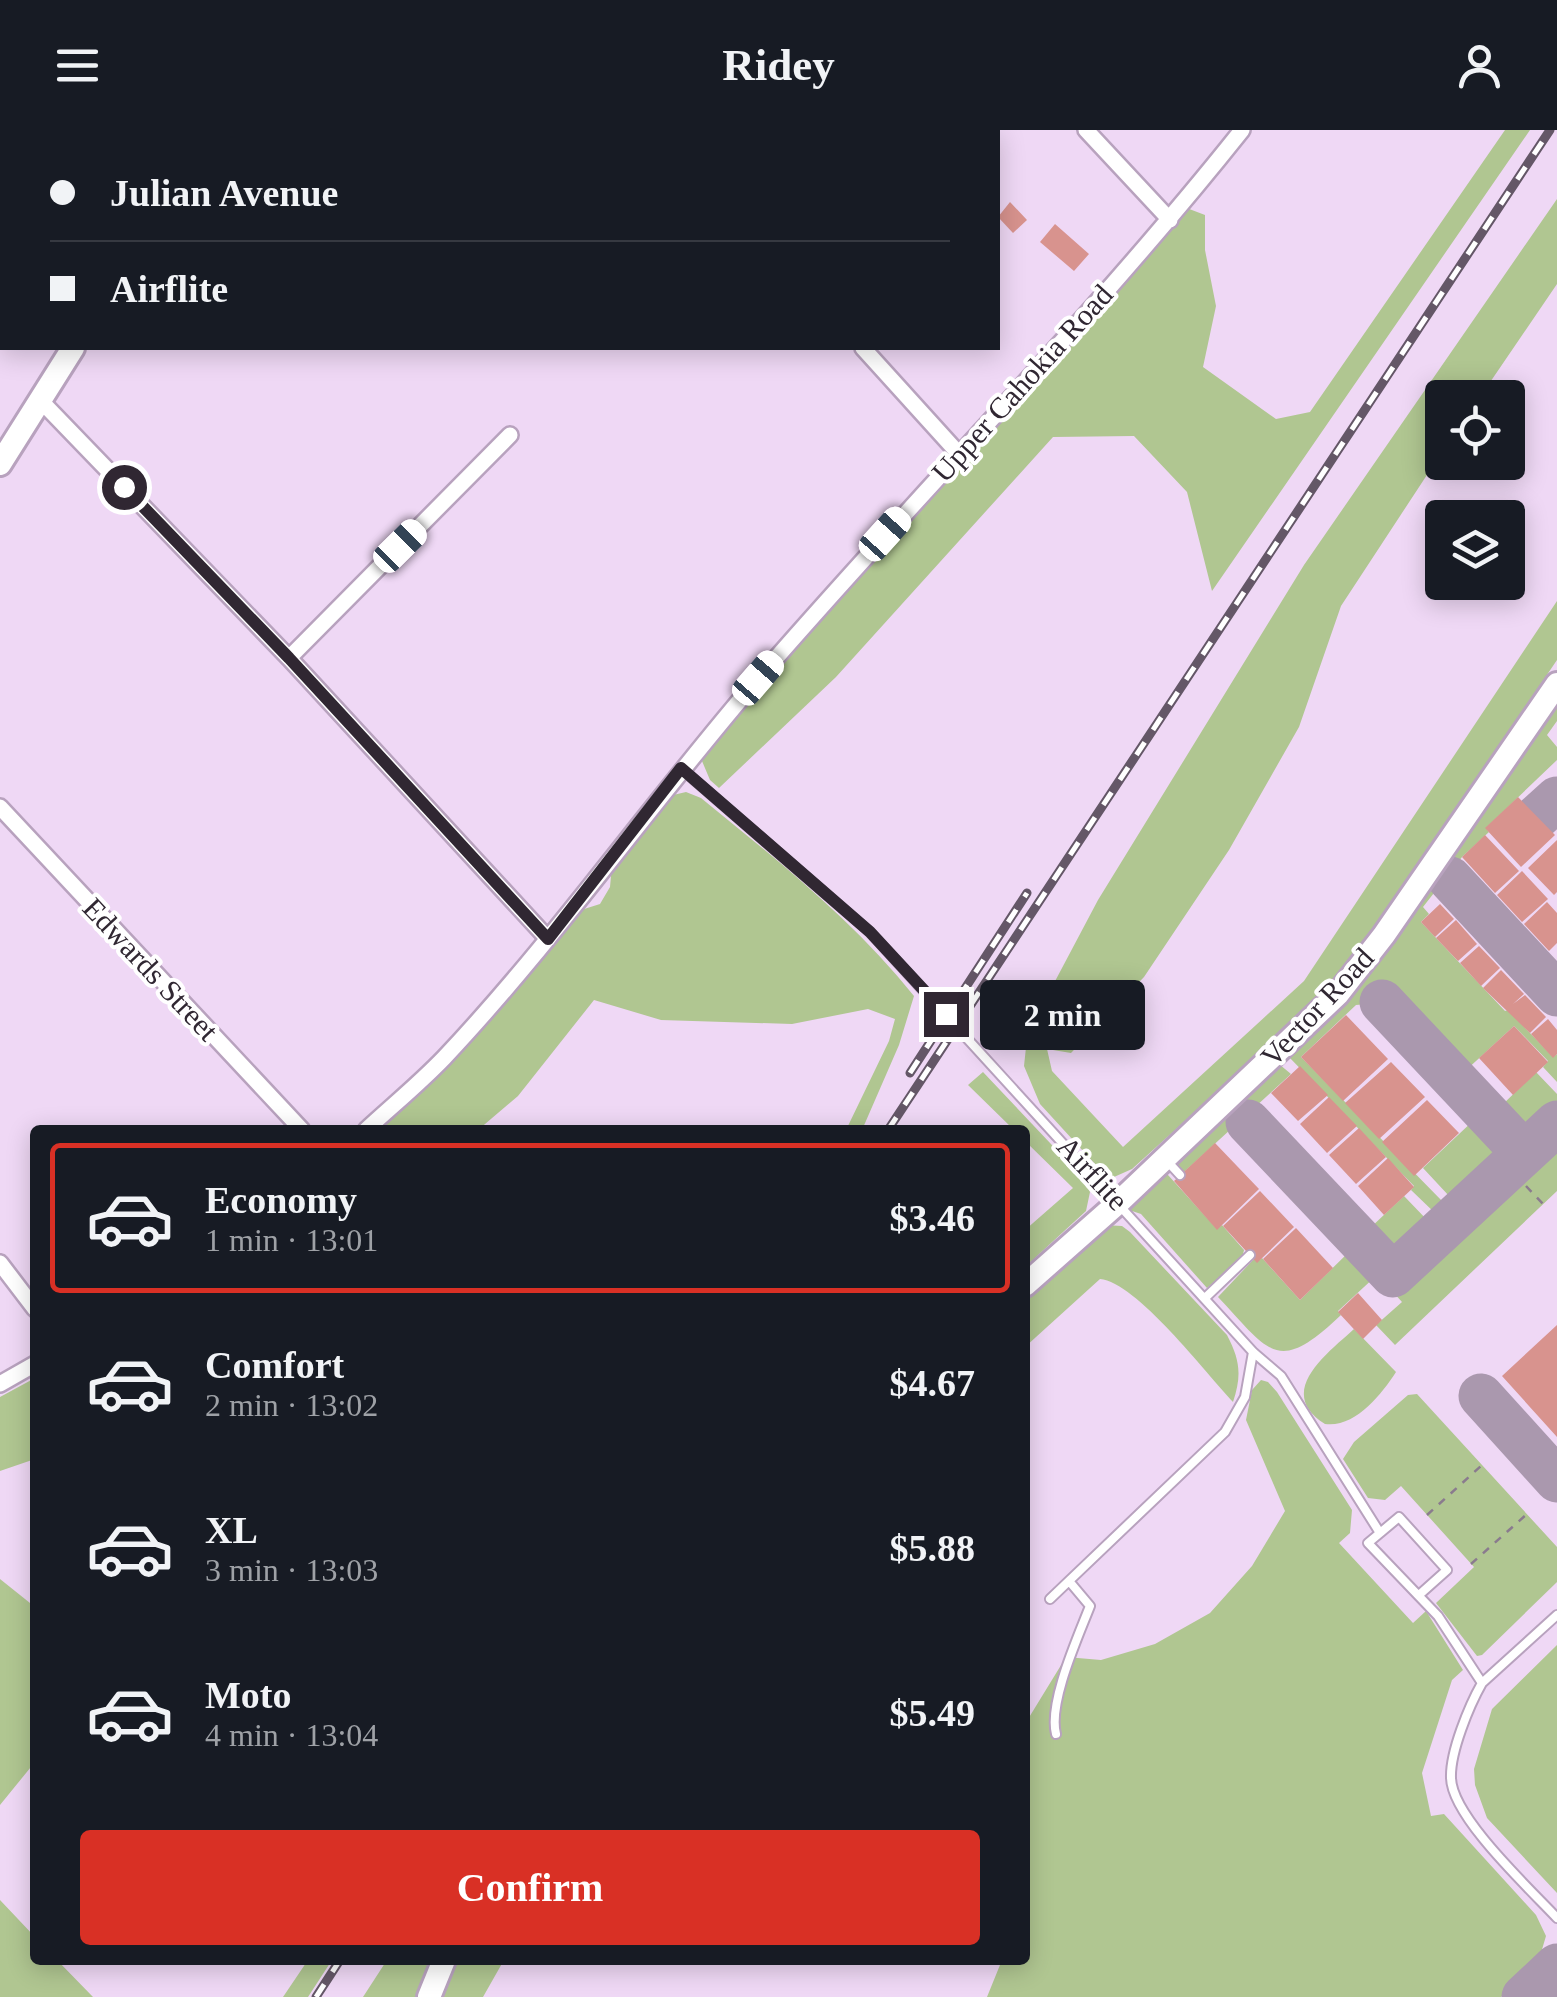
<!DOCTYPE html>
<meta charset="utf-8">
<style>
body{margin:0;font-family:Georgia,serif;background:#242831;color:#f1f3f6;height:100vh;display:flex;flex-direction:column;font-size:38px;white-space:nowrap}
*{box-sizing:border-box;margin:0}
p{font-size:32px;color:#9ea1a6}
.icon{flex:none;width:55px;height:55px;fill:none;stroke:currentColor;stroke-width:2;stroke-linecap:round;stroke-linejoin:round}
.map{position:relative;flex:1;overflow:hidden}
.details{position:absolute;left:30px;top:995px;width:1000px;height:840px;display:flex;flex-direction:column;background:#171b24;border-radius:10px;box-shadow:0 5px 25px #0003}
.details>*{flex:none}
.hud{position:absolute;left:0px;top:0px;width:1000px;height:220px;box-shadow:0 5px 25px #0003;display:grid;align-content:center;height:220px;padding:0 50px;background:#171b24}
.controls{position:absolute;left:1425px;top:250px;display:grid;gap:20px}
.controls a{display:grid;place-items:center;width:100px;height:100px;border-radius:10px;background:#171b24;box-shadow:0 5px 25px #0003;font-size:50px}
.end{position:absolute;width:45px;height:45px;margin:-22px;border:12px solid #302732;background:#fff;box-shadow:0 0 0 5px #fff}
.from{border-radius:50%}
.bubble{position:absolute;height:70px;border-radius:10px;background:#171b24;box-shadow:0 5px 25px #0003;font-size:32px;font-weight:700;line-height:70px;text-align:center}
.car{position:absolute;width:30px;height:60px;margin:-30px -15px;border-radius:12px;box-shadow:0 0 8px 2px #0007;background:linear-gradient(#fff 24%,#345 0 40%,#fff 0 76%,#345 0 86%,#fff 0)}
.hud b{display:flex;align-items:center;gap:35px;height:95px;font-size:38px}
.hud b+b{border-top:2px solid #363941}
.hud i{width:25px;height:25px;background:#f1f3f6}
ul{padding:18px 0 0;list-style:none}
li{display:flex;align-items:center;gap:30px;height:150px;margin:0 20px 15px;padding:0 30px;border:5px solid transparent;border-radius:10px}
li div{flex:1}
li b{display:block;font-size:38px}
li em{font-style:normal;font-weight:700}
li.active{border-color:#d93025}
li>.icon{width:90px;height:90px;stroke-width:1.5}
.cta{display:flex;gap:20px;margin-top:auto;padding:20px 50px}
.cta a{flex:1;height:115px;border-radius:10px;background:#d93025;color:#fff;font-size:40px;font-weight:700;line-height:115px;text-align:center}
header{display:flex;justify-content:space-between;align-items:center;height:130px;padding:0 50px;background:#171b24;font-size:45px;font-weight:700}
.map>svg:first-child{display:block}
</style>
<header><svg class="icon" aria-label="menu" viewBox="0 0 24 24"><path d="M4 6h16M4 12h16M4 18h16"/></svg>Ridey<svg class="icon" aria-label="person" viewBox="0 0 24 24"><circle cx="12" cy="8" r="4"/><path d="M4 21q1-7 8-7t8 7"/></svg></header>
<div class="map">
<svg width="1557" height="1867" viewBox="0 0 1557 1867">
<rect width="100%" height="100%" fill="#efd8f5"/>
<!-- green -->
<path fill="#b0c691" d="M 1505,0 L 1530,0 L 1212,461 L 1187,362 L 1134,306 L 1053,307 L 836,547 L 719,658 L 710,650 L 702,631 L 715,608 L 1184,77 L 1205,85 L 1205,120 L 1216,176 L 1203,237 L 1276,289 L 1310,282 Z
M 1557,69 L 1557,154 L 1480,267 L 1442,268 L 1442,322 L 1341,476 L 1299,597 L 1229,720 L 1144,847 L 1071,923 L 1047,919 L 1052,941 L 1123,1017 L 1304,851 L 1557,471 L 1557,530 L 1366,812 L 1329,857 L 1279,906 L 1132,1039 L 1114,1047 L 1106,1046 L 1040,974 L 1024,936 L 1027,908 L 1044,872 L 1098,770 L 1304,435 Z
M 1557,564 L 1557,591 L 1547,605 L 1557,617 L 1557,630 L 1486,698 L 1489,702 L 1462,727 L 1423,777 L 1429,784 L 1421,792 L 1505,881 L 1508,880 L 1553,927 L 1557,924 L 1557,952 L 1543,937 L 1548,931 L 1514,896 L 1463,943 L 1385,859 L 1368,874 L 1356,875 L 1301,927 L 1443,1072 L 1443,1079 L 1437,1085 L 1411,1060 L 1414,1056 L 1288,926 Z
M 686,662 L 701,668 C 776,729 853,790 914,866 L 899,915 L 862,1000 L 846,1000 L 889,911 L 895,889 L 868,879 L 792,894 L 661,890 L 594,870 L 518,966 L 478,1000 L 375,1000 L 581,780 L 600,774 L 610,757 L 612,735 L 669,666 Z
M 1279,934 L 1291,944 L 1184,1042 L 1175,1032 Z
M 983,942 L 1085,1050 L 1090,1062 L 1086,1081 L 1025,1137 L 1025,1100 L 1073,1058 L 1025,1011 L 1025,1000 L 1014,1000 L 968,955 Z
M 1536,942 L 1557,964 L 1557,972 L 1522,1006 L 1498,979 Z
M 1475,989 L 1505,1022 L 1457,1067 L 1450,1067 L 1423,1038 Z
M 1557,1009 L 1557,1061 L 1395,1215 L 1376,1195 L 1402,1172 L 1393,1162 Z
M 1160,1041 L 1168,1045 L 1217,1099 L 1222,1095 L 1244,1120 L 1242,1128 L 1207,1158 L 1141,1084 L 1126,1079 Z
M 1404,1066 L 1429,1092 L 1401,1120 L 1386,1119 L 1368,1100 Z
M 1104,1095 L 1122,1096 L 1130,1102 L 1227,1205 C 1240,1230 1242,1245 1233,1272 C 1206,1243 1136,1152 1100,1149 L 1025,1217 L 1025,1164 Z
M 1352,1119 L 1377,1145 L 1338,1181 L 1341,1185 C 1277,1246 1270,1222 1218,1167 L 1254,1129 L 1257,1132 L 1262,1128 L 1300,1170 Z
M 1354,1199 L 1396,1242 C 1381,1265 1355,1298 1325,1294 C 1274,1262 1328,1223 1354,1199 Z
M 35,1248 L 35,1329 L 0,1341 L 0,1267 Z
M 1261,1250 L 1268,1252 L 1277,1262 L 1352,1380 L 1350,1403 L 1339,1413 L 1413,1493 L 1426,1481 L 1463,1540 L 1452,1550 L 1422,1643 L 1431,1686 L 1444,1684 L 1536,1785 L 1546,1806 L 1538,1833 L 1501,1867 L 987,1867 L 1002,1830 L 1025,1830 L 1025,1594 L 1066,1527 L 1101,1530 L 1155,1514 L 1210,1483 L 1252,1436 L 1285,1381 L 1246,1290 L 1252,1260 Z
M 1417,1264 L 1557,1417 L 1557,1452 L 1482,1525 L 1477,1526 L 1436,1473 L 1474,1437 L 1401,1356 L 1385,1370 L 1368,1368 L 1343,1329 L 1354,1312 L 1408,1265 Z
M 0,1449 L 35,1477 L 35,1632 L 0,1675 Z
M 1557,1515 L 1557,1763 L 1487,1688 L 1475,1655 L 1474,1639 L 1492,1579 Z
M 0,1770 L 35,1807 L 35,1830 L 57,1830 L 93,1867 L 0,1867 Z
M 308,1830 L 332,1830 L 308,1867 L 283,1867 Z
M 387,1830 L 431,1830 L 416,1867 L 363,1867 Z
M 451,1830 L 504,1830 L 483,1867 L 437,1867 Z"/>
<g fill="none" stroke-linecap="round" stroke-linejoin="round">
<!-- taxiway -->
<path stroke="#aa98ae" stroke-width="45" d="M 1537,687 L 1557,669
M 1450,749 L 1557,864
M 1382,872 L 1524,1023
M 1248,992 L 1393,1145 L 1557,993
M 1481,1266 L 1557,1350
M 1524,1867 L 1557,1836"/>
</g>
<!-- building -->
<path fill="#d8938e" d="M 1010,72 L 1027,90 L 1013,103 L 998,87 Z
M 1055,94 L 1089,124 L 1074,141 L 1040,112 Z
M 1518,667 L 1555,705 L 1521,737 L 1485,698 Z
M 1485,705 L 1519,741 L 1495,763 L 1462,727 Z
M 1557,710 L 1557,762 L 1554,765 L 1528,738 Z
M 1522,741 L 1548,769 L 1522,792 L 1497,765 Z
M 1547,772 L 1557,783 L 1557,813 L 1549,821 L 1524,794 Z
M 1440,774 L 1454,789 L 1435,807 L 1421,792 Z
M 1456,790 L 1477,814 L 1458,831 L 1436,808 Z
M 1479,816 L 1500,838 L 1481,856 L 1460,833 Z
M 1501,840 L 1524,864 L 1513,874 L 1525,865 L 1546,887 L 1530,903 L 1483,858 Z
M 1346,885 L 1388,929 L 1343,971 L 1301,927 Z
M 1548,889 L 1557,900 L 1557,924 L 1553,928 L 1531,904 Z
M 1514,896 L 1548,932 L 1513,965 L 1479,928 Z
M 1391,932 L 1425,967 L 1379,1009 L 1345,973 Z
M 1300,936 L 1328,965 L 1298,991 L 1271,963 Z
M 1329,967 L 1357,996 L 1327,1023 L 1300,994 Z
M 1427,970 L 1459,1003 L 1414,1046 L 1382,1012 Z
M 1359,998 L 1386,1027 L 1356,1054 L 1329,1025 Z
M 1215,1013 L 1259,1059 L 1217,1100 L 1174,1051 Z
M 1388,1028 L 1414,1057 L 1384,1085 L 1358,1056 Z
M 1260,1061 L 1294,1097 L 1257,1133 L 1223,1096 Z
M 1296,1098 L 1333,1138 L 1300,1170 L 1263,1129 Z
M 1358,1163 L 1382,1190 L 1363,1209 L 1338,1182 Z
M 1557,1195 L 1557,1307 L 1502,1246 Z"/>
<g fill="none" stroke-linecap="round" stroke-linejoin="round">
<defs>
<path id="lane" d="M 684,641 L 870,802 L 1253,1222 L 1281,1246 L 1380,1403 L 1368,1413 L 1438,1486 L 1482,1553 L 1557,1485
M 1168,1032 L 1180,1045
M 1205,1168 L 1250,1125
M 1380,1403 L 1399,1387 L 1447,1440 L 1419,1465
M 1050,1469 L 1225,1302 L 1245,1267 L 1253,1222
M 1482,1553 C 1469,1576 1450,1622 1451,1648 C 1452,1687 1530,1759 1557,1788
M 1056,1604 C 1048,1573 1078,1507 1090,1476 L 1069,1451"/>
<path id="street" d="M 665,0 L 668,2
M 1086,0 L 1170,90
M 879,2 L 882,0
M 863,218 L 959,324
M 42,272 L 289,528 L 548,809
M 289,528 L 510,305
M 0,677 L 302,1000
M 366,1000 C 392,976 419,954 444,928 C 556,809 650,674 757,550 C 917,365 1090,191 1242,0
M 0,1133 L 35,1179
M 0,1254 L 35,1234"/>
<path id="secondary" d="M 193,2 L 194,0
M 0,334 L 73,218
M 1025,1155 L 1119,1072 L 1338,864 L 1384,805 L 1557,554
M 429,1867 L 444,1830"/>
</defs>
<!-- lane casing -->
<use href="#lane" stroke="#b8a2be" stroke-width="12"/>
<!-- street casing -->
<use href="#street" stroke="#b8a2be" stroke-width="20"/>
<!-- secondary casing -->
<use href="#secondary" stroke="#b8a2be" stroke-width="28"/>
<!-- path -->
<path stroke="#8a7b8e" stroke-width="2.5" stroke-dasharray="8 8" stroke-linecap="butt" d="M 1526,1056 L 1543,1074
M 1427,1385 L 1482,1335
M 1471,1434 L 1527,1384"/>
<!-- lane -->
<use href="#lane" stroke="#fff" stroke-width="8"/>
<!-- street -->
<use href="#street" stroke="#fff" stroke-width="15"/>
<!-- secondary -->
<use href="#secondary" stroke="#fff" stroke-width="22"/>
<defs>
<path id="rail" d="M 910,943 L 1027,763
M 888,1000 L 1550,0
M 316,1867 L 340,1830"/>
</defs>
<!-- rail casing -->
<use href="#rail" stroke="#645767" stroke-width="9"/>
<!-- rail -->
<use href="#rail" stroke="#fff" stroke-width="5" stroke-dasharray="15" stroke-linecap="butt"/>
</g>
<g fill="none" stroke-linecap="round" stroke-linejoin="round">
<!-- route -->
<path stroke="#302732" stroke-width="12" d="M 124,357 L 289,528 L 548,809 L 681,638 L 870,802 L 946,884"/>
</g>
<g text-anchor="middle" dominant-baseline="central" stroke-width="8" stroke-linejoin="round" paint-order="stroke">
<!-- street labels -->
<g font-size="30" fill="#302732" stroke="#fff">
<text transform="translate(1022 253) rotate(-48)">Upper Cahokia Road</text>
<text transform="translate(151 839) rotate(47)">Edwards Street</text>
<text transform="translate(1317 877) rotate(-47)">Vector Road</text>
<text transform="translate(1093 1043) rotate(47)">Airflite</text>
</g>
</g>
</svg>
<div class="controls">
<a><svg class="icon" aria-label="locate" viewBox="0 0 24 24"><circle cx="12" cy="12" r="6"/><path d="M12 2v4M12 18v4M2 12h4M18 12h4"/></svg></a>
<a><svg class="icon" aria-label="layers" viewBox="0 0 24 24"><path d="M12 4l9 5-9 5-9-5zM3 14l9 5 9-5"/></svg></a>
</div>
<i class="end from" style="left:124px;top:357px"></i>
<i class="end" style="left:946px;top:884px"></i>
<div class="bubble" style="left:980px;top:850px;width:165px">2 min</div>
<i class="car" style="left:885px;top:404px;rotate:42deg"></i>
<i class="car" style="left:400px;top:416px;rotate:45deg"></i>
<i class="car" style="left:758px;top:548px;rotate:41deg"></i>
<div class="hud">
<b><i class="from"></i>Julian Avenue</b>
<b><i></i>Airflite</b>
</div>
<section class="details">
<ul>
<li class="active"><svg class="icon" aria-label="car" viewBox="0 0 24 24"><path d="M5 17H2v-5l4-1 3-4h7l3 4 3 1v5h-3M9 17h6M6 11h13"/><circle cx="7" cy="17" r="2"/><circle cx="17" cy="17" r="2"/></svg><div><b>Economy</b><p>1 min · 13:01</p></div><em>$3.46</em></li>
<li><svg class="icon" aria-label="car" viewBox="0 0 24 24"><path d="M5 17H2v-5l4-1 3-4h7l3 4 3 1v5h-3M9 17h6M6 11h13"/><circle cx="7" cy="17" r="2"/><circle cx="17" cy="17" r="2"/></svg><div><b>Comfort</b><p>2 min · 13:02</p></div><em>$4.67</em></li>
<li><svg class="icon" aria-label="car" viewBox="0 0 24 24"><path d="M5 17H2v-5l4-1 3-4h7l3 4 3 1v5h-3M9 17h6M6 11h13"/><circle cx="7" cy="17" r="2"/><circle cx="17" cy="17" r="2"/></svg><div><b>XL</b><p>3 min · 13:03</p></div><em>$5.88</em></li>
<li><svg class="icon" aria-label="car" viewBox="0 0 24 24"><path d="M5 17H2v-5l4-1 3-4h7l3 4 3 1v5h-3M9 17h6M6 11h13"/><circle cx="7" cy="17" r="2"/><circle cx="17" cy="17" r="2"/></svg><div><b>Moto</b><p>4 min · 13:04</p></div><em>$5.49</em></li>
</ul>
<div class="cta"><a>Confirm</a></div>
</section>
</div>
